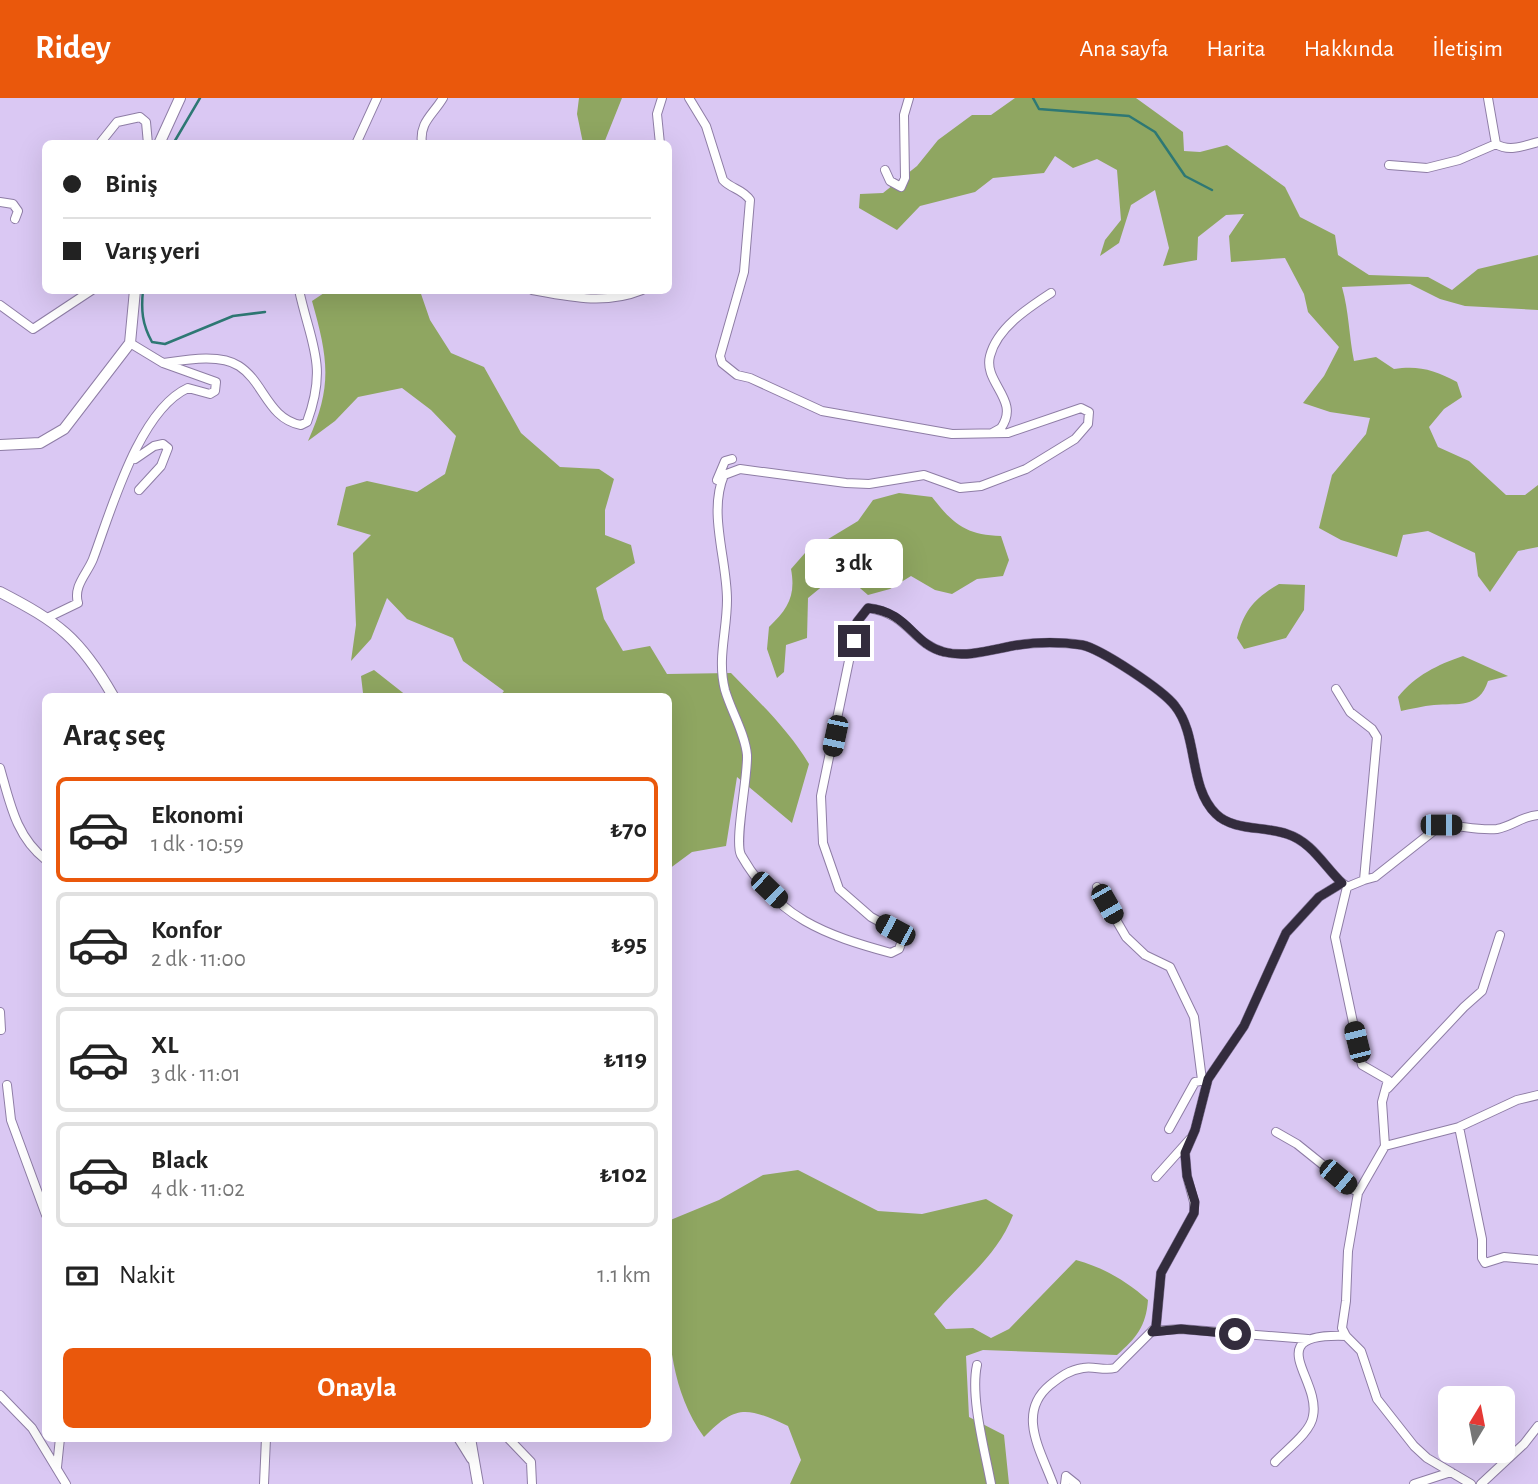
<!DOCTYPE html>
<html lang="tr">
<meta charset="utf-8">
<style>
body{margin:0;font-family:"Alegreya Sans",sans-serif;background:#f6f6f6;color:#222;height:100vh;display:flex;flex-direction:column;font-size:26px;white-space:nowrap}
*{box-sizing:border-box;margin:0}
p{font-size:23px;color:#767676}
.icon{flex:none;width:38px;height:38px;fill:none;stroke:currentColor;stroke-width:2;stroke-linecap:round;stroke-linejoin:round}
.map{position:relative;flex:1;overflow:hidden}
.drawer{position:absolute;left:42px;top:595px;width:630px;height:749px;display:flex;flex-direction:column;background:#fff;border-radius:10px;box-shadow:0 7px 28px #0002}
.drawer>*{flex:none}
.banner{position:absolute;left:42px;top:42px;width:630px;height:154px;border-radius:10px;box-shadow:0 7px 28px #0002;display:grid;align-content:center;height:154px;padding:0 21px;background:#fff}
.needle{width:46px;rotate:10deg}
.controls{position:absolute;left:1438px;top:1288px;display:grid;gap:14px}
.controls a{display:grid;place-items:center;width:77px;height:77px;border-radius:10px;background:#fff;box-shadow:0 7px 28px #0002;font-size:35px}
.end{position:absolute;width:32px;height:32px;margin:-16px;border:9px solid #332c3d;background:#fff;box-shadow:0 0 0 4px #fff}
.from{border-radius:50%}
.bubble{position:absolute;height:49px;border-radius:10px;background:#fff;box-shadow:0 7px 28px #0002;font-size:23px;font-weight:600;line-height:49px;text-align:center}
.car{position:absolute;width:21px;height:42px;margin:-21px -10px;border-radius:9px;box-shadow:0 0 5px 2px #0007;background:linear-gradient(#222 24%,#8ab4d8 0 40%,#222 0 76%,#8ab4d8 0 86%,#222 0)}
.banner b{display:flex;align-items:center;gap:24px;height:66px;font-size:26px}
.banner b+b{border-top:2px solid #e0e0e0}
.banner i{width:18px;height:18px;background:#222}
ul{padding:0;list-style:none}
li{display:flex;align-items:center;gap:21px;height:105px;margin:0 14px 10px;padding:0 7px;border:4px solid #e0e0e0;border-radius:10px}
li div{flex:1}
li b{display:block;font-size:26px}
li em{font-style:normal;font-weight:600}
li.on{border-color:#ea580c}
li>.icon{width:63px;height:63px;stroke-width:1.5}
h2{padding:0 21px;font-size:32px;line-height:84px}
.pay{display:flex;align-items:center;gap:18px;height:77px;padding:0 21px;font-size:26px}
.pay p{margin-inline-start:auto}
.button{display:flex;gap:14px;margin-top:auto;padding:14px 21px}
.button a{flex:1;height:80px;border-radius:10px;background:#ea580c;color:#fff;font-size:28px;font-weight:600;line-height:80px;text-align:center}
header{display:flex;align-items:center;gap:42px;box-sizing:border-box;height:98px;padding:0 35px;background:#ea580c;color:#fff}
header strong{font-size:33px}
nav{display:flex;gap:38px;margin-inline-start:auto;font-size:24px}
.map>svg:first-child{display:block}
</style>
<header>
<strong>Ridey</strong>
<nav><a>Ana sayfa</a><a>Harita</a><a>Hakkında</a><a>İletişim</a></nav>
</header>
<div class="map">
<svg width="1538" height="1386" viewBox="0 0 1538 1386">
<rect width="100%" height="100%" fill="#dac8f3"/>
<!-- forest -->
<path fill="#8fa661" d="M 579,0 L 622,0 L 604,45 L 583,45 L 577,16 Z
M 1015,0 L 1136,0 L 1183,34 L 1184,53 L 1200,54 L 1227,47 L 1285,89 L 1300,119 L 1335,137 L 1338,157 L 1369,177 L 1428,179 L 1452,192 L 1478,171 L 1538,157 L 1538,212 L 1465,208 L 1440,201 L 1410,186 L 1342,189 C 1349,214 1349,238 1354,263 L 1376,259 L 1394,271 C 1418,267 1435,272 1457,284 L 1462,299 L 1444,311 L 1429,329 L 1438,349 L 1469,363 L 1506,397 L 1525,397 L 1538,387 L 1538,449 L 1518,453 L 1490,494 L 1478,478 L 1475,455 L 1428,433 L 1403,437 L 1397,459 L 1341,442 L 1319,430 L 1332,377 L 1366,336 L 1370,320 L 1330,314 L 1303,305 L 1324,278 L 1339,249 L 1308,214 L 1304,196 L 1285,160 L 1231,164 L 1229,138 L 1244,116 L 1226,117 L 1198,139 L 1197,162 L 1163,168 L 1169,150 L 1155,92 L 1131,107 L 1119,145 L 1100,158 L 1105,142 L 1121,122 L 1117,72 L 1097,61 L 1073,70 L 1055,58 L 1044,75 L 993,80 L 975,94 L 920,108 L 897,132 L 859,110 L 860,96 L 883,95 L 917,68 L 938,42 L 972,17 L 991,17 Z
M 337,193 L 420,193 L 430,222 L 451,255 L 484,269 L 521,335 L 560,369 L 599,371 L 614,381 L 605,412 L 605,437 L 631,447 L 635,465 L 596,490 L 604,521 L 623,553 L 650,548 L 667,576 L 731,575 C 759,604 788,631 809,666 L 792,725 L 737,679 L 726,748 L 692,754 L 669,771 L 668,598 L 500,598 L 504,593 L 463,563 L 453,540 L 407,521 L 387,500 L 371,541 L 351,563 L 356,527 L 353,455 L 371,437 L 337,427 L 346,389 L 367,383 L 417,394 L 445,376 L 456,338 L 431,312 L 402,290 L 358,299 L 335,323 L 308,343 C 333,288 328,260 312,203 L 324,195 Z
M 899,395 L 932,399 C 953,426 966,437 1001,438 L 1009,462 L 1003,478 L 977,481 L 952,496 L 935,492 L 911,478 L 890,491 L 868,497 L 846,478 L 830,482 L 808,500 L 807,540 L 786,547 L 784,574 L 777,580 L 767,551 L 769,529 C 788,511 796,498 791,471 L 805,455 L 858,423 L 873,402 Z
M 1279,486 L 1305,487 L 1304,512 L 1286,540 L 1244,551 L 1237,540 C 1244,512 1255,500 1279,486 Z
M 1463,558 L 1508,578 L 1488,583 C 1479,611 1458,605 1434,607 C 1423,608 1411,611 1401,613 L 1398,599 C 1416,577 1437,567 1463,558 Z
M 374,572 L 407,598 L 369,598 L 363,595 L 361,578 Z
M 798,1072 L 878,1113 L 922,1116 L 986,1101 L 1013,1117 C 997,1159 962,1183 934,1216 L 946,1231 L 973,1230 L 991,1240 L 1009,1231 L 1076,1162 C 1105,1170 1126,1183 1148,1202 C 1146,1229 1136,1240 1117,1257 L 983,1252 L 966,1258 L 969,1319 L 1004,1337 L 1009,1386 L 790,1386 L 801,1362 L 788,1328 C 747,1309 736,1306 704,1339 C 659,1276 669,1197 668,1123 L 719,1102 L 763,1077 Z"/>
<g fill="none" stroke-linecap="round" stroke-linejoin="round">
<!-- stream -->
<path stroke="#2e7874" stroke-width="2.5" d="M 1033,0 L 1039,11 L 1129,18 L 1155,34 L 1185,78 L 1212,92
M 173,46 L 200,0
M 143,192 C 141,212 142,226 152,244 L 165,246 L 233,218 L 265,214"/>
<defs>
<path id="street" d="M 689,0 L 706,28 L 723,82 C 731,91 743,91 750,102 L 744,174 L 720,258 L 722,265 L 737,277 L 750,280 L 822,313 L 952,336 L 1008,335 L 1081,310 L 1089,314 L 1088,326 L 1075,341 L 1026,371 L 981,388 L 960,390 L 924,377 L 869,386 L 846,385 L 740,371 L 724,377 C 708,415 727,461 727,502 C 727,533 717,561 725,592 C 731,613 745,635 747,657 C 748,680 734,743 741,757 C 777,820 825,837 891,855 L 899,851 L 902,843 L 895,832 L 871,819 L 839,791 L 823,745 L 821,698 L 857,524 L 868,510 C 909,515 912,546 944,554 C 968,560 994,551 1018,547 C 1037,544 1063,544 1082,547 C 1101,551 1163,592 1175,608 C 1199,638 1188,689 1216,716 C 1233,733 1265,728 1287,736 C 1312,744 1324,768 1342,785
M 1488,0 L 1496,46 C 1509,54 1524,48 1538,44
M 101,44 L 117,24 L 140,19 L 146,24 L 148,46
M 356,46 L 377,0
M 422,46 C 419,24 433,17 443,0
M 660,46 L 657,16 L 662,0
M 1389,67 L 1427,70 L 1459,62 L 1496,46
M 885,72 L 890,83 L 901,89 L 905,80 L 904,17 L 909,0
M 0,104 L 13,106 L 18,113 L 15,121
M 532,192 C 570,199 605,207 642,192
M 0,207 L 33,231 L 92,192
M 130,245 L 163,265 C 184,262 220,255 239,268 C 264,284 268,321 301,327 L 307,324 C 328,267 311,247 299,192
M 992,335 L 1001,330 C 1021,302 983,285 990,258 C 997,230 1028,210 1051,195
M 135,361 L 154,348 L 163,346 L 168,350 L 161,368 L 139,392
M 717,382 L 725,363 L 732,361
M 49,519 L 78,505 C 73,488 87,476 93,461 C 111,413 139,312 188,290 L 210,296 L 215,293 L 216,284 L 163,265
M 1336,591 L 1350,614 L 1372,631 L 1377,639 L 1364,782 L 1347,789 L 1335,839 L 1362,967 L 1388,982 L 1382,1004 L 1385,1048 L 1358,1095 L 1348,1153 L 1346,1203 L 1342,1230 L 1346,1238 L 1361,1253 L 1377,1301 L 1414,1348 L 1427,1360 L 1471,1386
M 0,670 C 10,705 16,739 46,762
M 1364,782 L 1375,779 L 1441,727 C 1459,727 1478,733 1497,731 C 1513,728 1522,718 1538,717
M 1097,789 L 1126,839 L 1145,857 L 1170,869 L 1194,919 L 1202,982
M 0,914 L 1,932
M 7,987 L 11,1022 L 46,1117
M 1388,990 L 1464,909 L 1482,893 L 1500,837
M 1459,1029 L 1482,1141 L 1482,1160 L 1485,1165 L 1504,1159 L 1538,1162
M 1169,1031 L 1195,984 L 1205,982
M 1276,1034 L 1297,1046 L 1358,1095
M 1385,1048 L 1459,1029 L 1517,1002 L 1538,997
M 1156,1079 L 1190,1041
M 1152,1233 L 1181,1231 L 1308,1241
M 977,1267 C 970,1299 985,1353 991,1386
M 0,1297 L 32,1330 L 66,1386
M 458,1340 L 471,1361
M 508,1340 L 531,1364 L 532,1386
M 1275,1364 C 1286,1352 1311,1334 1313,1318 C 1321,1280 1258,1235 1346,1238
M 57,1369 L 60,1340
M 264,1386 L 266,1340
M 1053,1386 C 1041,1353 1016,1315 1050,1287 C 1060,1279 1069,1272 1083,1270 C 1094,1268 1104,1273 1115,1270 L 1156,1229 L 1161,1175 L 1194,1115 L 1194,1104 L 1187,1078 L 1185,1055 L 1195,1032 L 1208,981 L 1244,928 L 1286,835 L 1319,799 L 1342,785 L 1345,787
M 1065,1386 L 1066,1378 L 1076,1386
M 1414,1386 L 1451,1374
M 1481,1386 L 1524,1346 L 1538,1328"/>
<path id="secondary" d="M 159,46 L 180,0
M 0,347 L 40,345 L 64,331 L 130,245 L 135,192
M 0,494 C 58,524 80,540 113,598
M 470,1340 L 478,1386"/>
</defs>
<!-- street casing -->
<use href="#street" stroke="#8e7da5" stroke-width="10"/>
<!-- secondary casing -->
<use href="#secondary" stroke="#8e7da5" stroke-width="12"/>
<!-- street -->
<use href="#street" stroke="#fff" stroke-width="8"/>
<!-- secondary -->
<use href="#secondary" stroke="#fff" stroke-width="10"/>
</g>
<g fill="none" stroke-linecap="round" stroke-linejoin="round">
<!-- route -->
<path stroke="#332c3d" stroke-width="9" d="M 854,543 L 857,524 L 868,510 C 909,514 912,546 944,554 C 968,560 994,551 1018,547 C 1037,544 1062,544 1082,547 C 1101,551 1163,592 1175,608 C 1199,638 1188,689 1216,716 C 1233,733 1265,728 1287,736 C 1312,744 1324,768 1342,785 L 1319,799 L 1286,835 L 1244,928 L 1208,981 L 1195,1032 L 1185,1055 L 1187,1078 L 1195,1104 L 1194,1115 L 1161,1175 L 1156,1229 L 1152,1234 L 1181,1231 L 1235,1236"/>
</g>
</svg>
<div class="controls">
<a><svg class="needle" viewBox="-14 -14 28 28"><path d="M0-13l5 13h-10z" fill="#e53935"/><path d="M0 13l5-13h-10z" fill="#767676"/></svg></a>
</div>
<i class="end from" style="left:1235px;top:1236px"></i>
<i class="end" style="left:854px;top:543px"></i>
<div class="bubble" style="left:805px;top:441px;width:98px">3 dk</div>
<i class="car" style="left:835px;top:638px;rotate:192deg"></i>
<i class="car" style="left:1441px;top:727px;rotate:90deg"></i>
<i class="car" style="left:769px;top:792px;rotate:134deg"></i>
<i class="car" style="left:1107px;top:806px;rotate:150deg"></i>
<i class="car" style="left:895px;top:832px;rotate:298deg"></i>
<i class="car" style="left:1357px;top:944px;rotate:346deg"></i>
<i class="car" style="left:1338px;top:1079px;rotate:130deg"></i>
<div class="banner">
<b><i class="from"></i>Biniş</b>
<b><i></i>Varış yeri</b>
</div>
<section class="drawer">
<h2>Araç seç</h2>
<ul>
<li class="on"><svg class="icon" aria-label="car" viewBox="0 0 24 24"><path d="M5 17H2v-5l4-1 3-4h7l3 4 3 1v5h-3M9 17h6M6 11h13"/><circle cx="7" cy="17" r="2"/><circle cx="17" cy="17" r="2"/></svg><div><b>Ekonomi</b><p>1 dk · 10:59</p></div><em>₺70</em></li>
<li><svg class="icon" aria-label="car" viewBox="0 0 24 24"><path d="M5 17H2v-5l4-1 3-4h7l3 4 3 1v5h-3M9 17h6M6 11h13"/><circle cx="7" cy="17" r="2"/><circle cx="17" cy="17" r="2"/></svg><div><b>Konfor</b><p>2 dk · 11:00</p></div><em>₺95</em></li>
<li><svg class="icon" aria-label="car" viewBox="0 0 24 24"><path d="M5 17H2v-5l4-1 3-4h7l3 4 3 1v5h-3M9 17h6M6 11h13"/><circle cx="7" cy="17" r="2"/><circle cx="17" cy="17" r="2"/></svg><div><b>XL</b><p>3 dk · 11:01</p></div><em>₺119</em></li>
<li><svg class="icon" aria-label="car" viewBox="0 0 24 24"><path d="M5 17H2v-5l4-1 3-4h7l3 4 3 1v5h-3M9 17h6M6 11h13"/><circle cx="7" cy="17" r="2"/><circle cx="17" cy="17" r="2"/></svg><div><b>Black</b><p>4 dk · 11:02</p></div><em>₺102</em></li>
</ul>
<div class="pay"><svg class="icon" aria-label="cash" viewBox="0 0 24 24"><path d="M3 7h18v10H3z"/><circle cx="12" cy="12" r="2"/></svg>Nakit<p>1.1 km</p></div>
<div class="button"><a>Onayla</a></div>
</section>
</div>
